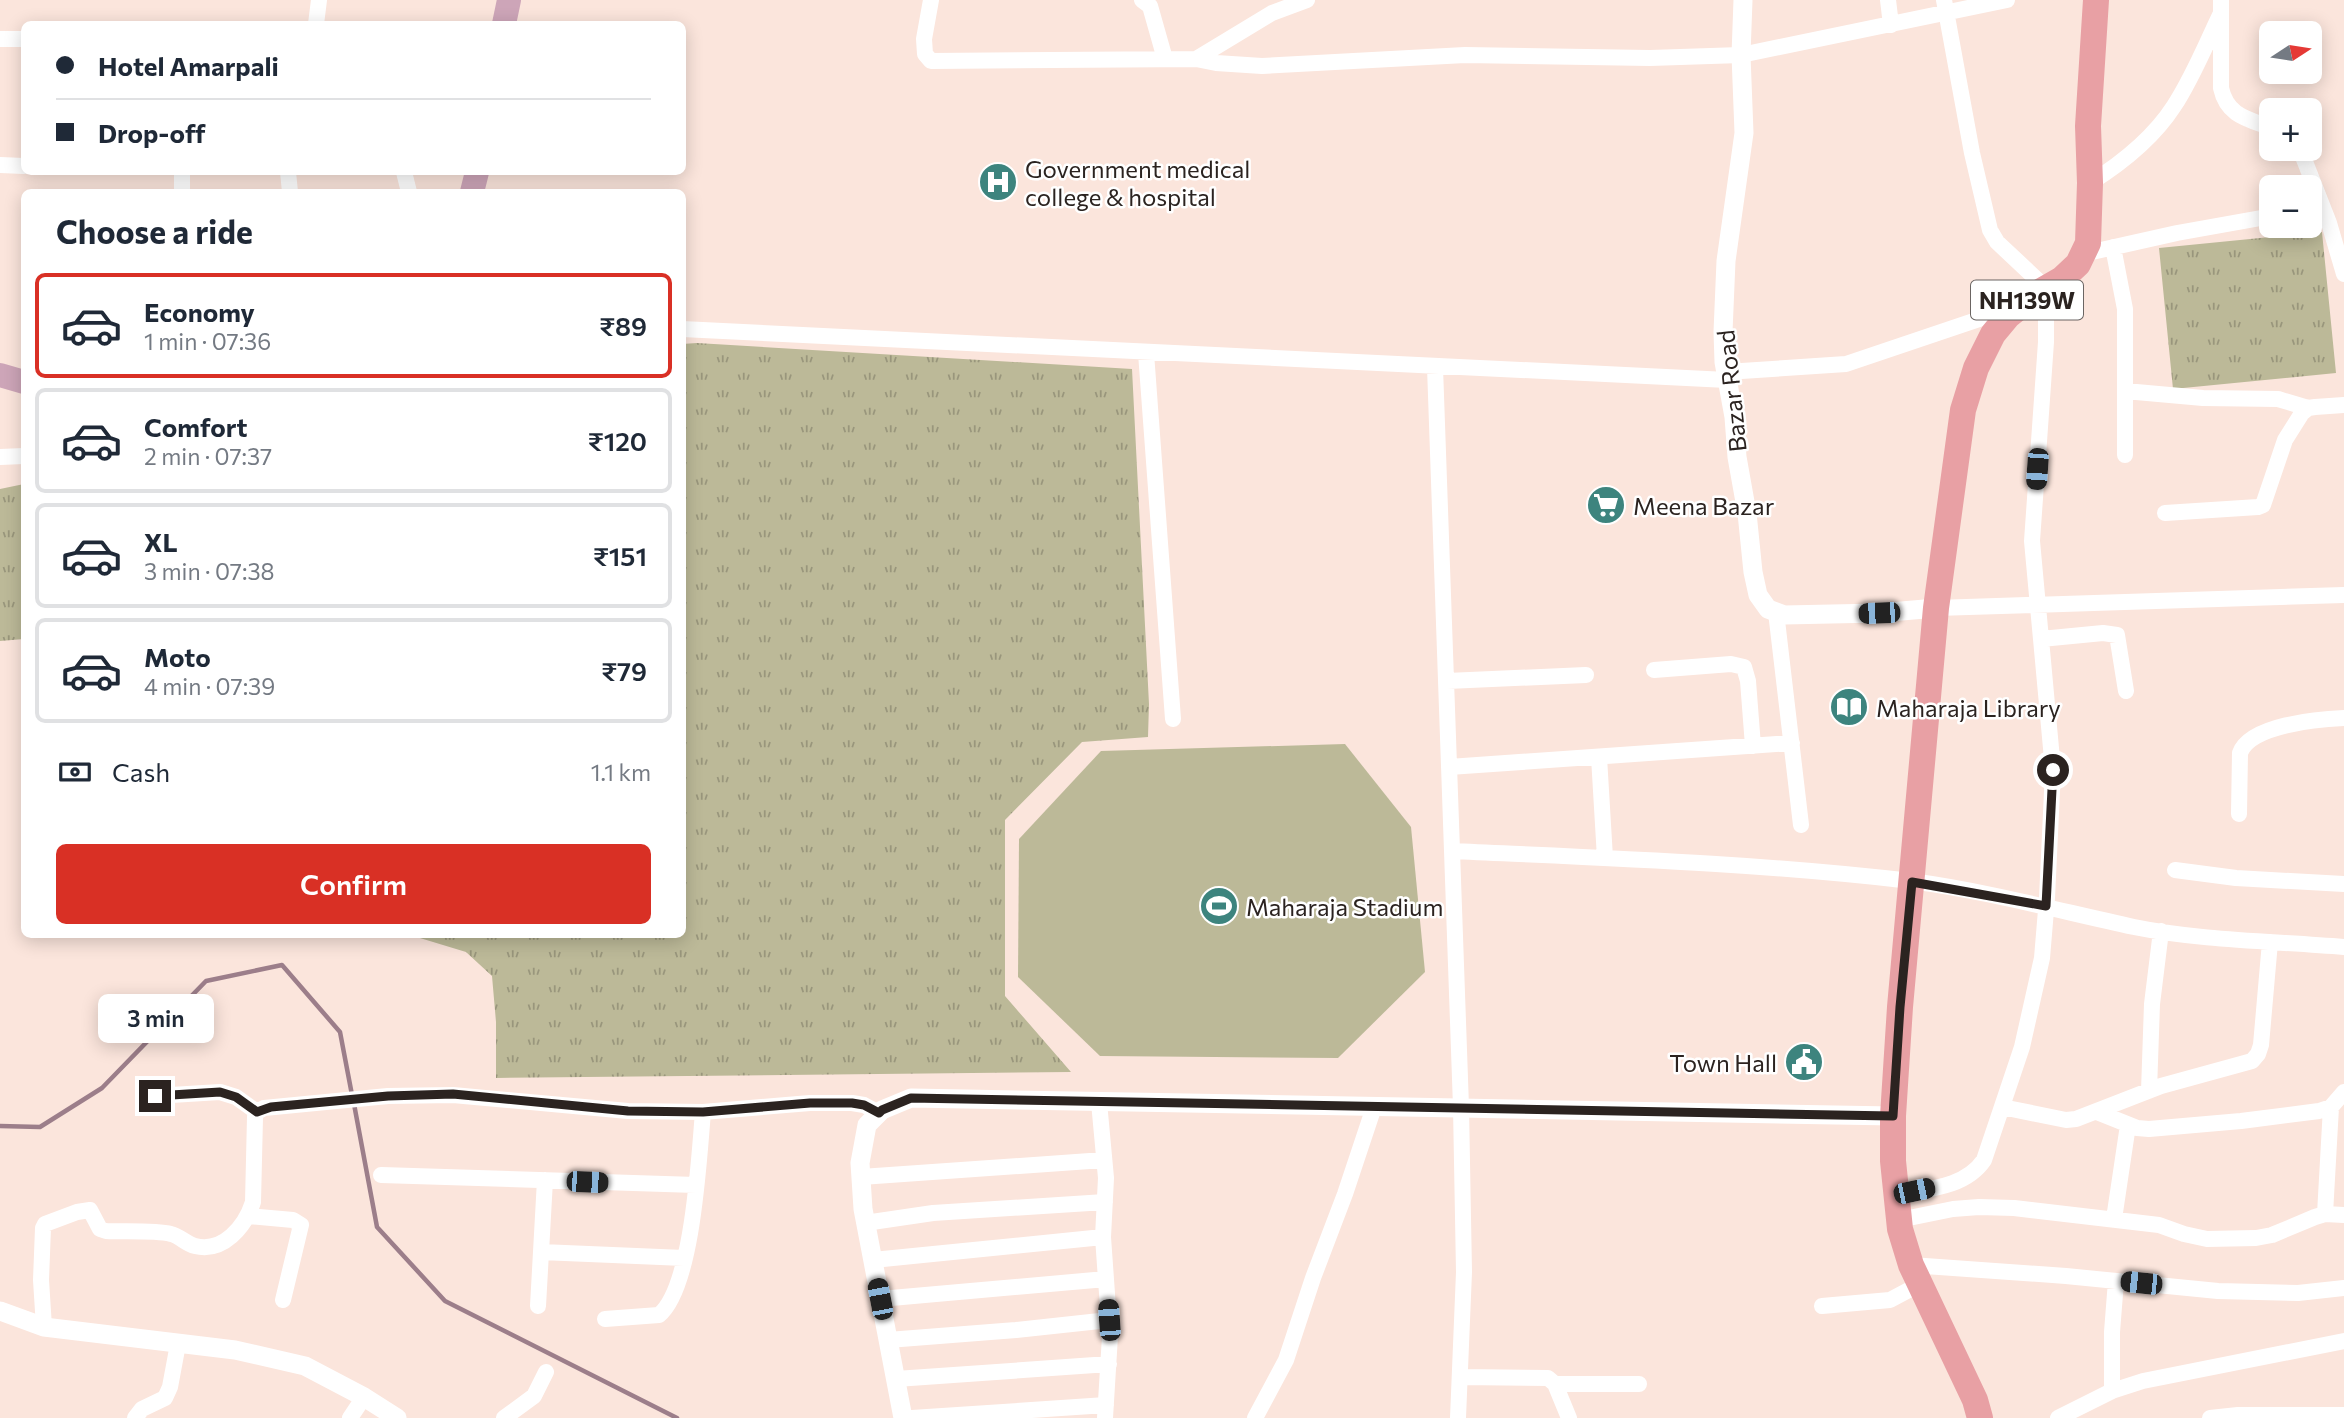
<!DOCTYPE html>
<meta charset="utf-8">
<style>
body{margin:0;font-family:Commissioner,sans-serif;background:#f2f2f3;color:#1f2937;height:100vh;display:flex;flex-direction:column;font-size:26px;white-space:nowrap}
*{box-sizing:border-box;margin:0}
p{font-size:23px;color:#747a83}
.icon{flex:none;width:38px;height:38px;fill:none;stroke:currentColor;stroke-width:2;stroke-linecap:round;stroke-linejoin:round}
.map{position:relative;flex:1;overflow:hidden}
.sheet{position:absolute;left:21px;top:189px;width:665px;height:749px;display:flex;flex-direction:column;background:#fff;border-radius:10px;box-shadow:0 4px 18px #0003}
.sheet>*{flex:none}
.guide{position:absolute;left:21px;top:21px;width:665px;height:154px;border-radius:10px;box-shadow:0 4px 18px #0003;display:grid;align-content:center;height:154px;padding:0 35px;background:#fff}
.needle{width:46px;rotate:78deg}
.buttons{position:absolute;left:2259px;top:21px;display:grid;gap:14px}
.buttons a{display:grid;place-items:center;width:63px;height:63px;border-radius:10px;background:#fff;box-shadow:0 4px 18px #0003;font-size:35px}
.end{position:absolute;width:32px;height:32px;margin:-16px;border:9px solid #2b2320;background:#fff;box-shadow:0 0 0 4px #fff}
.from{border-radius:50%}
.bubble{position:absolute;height:49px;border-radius:10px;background:#fff;box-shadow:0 4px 18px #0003;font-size:23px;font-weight:600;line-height:49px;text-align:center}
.car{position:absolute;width:21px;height:42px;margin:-21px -10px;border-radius:9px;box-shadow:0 0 5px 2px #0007;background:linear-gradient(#222 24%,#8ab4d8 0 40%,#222 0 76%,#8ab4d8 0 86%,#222 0)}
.guide b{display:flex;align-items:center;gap:24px;height:66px;font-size:26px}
.guide b+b{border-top:2px solid #e0e1e3}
.guide i{width:18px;height:18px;background:#1f2937}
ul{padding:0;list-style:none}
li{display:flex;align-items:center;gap:21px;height:105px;margin:0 14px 10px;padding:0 21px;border:4px solid #e0e1e3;border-radius:10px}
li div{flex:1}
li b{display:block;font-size:26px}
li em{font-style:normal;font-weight:600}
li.on{border-color:#d93025}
li>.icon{width:63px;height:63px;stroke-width:1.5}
h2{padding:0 35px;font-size:32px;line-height:84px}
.pay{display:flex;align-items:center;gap:18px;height:77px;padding:0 35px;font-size:26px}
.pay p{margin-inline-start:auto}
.cta{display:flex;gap:14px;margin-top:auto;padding:14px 35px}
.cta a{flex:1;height:80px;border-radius:10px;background:#d93025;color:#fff;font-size:28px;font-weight:600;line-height:80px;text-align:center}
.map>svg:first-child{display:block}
</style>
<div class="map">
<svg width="2344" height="1418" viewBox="0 0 2344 1418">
<defs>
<pattern id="grass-tufts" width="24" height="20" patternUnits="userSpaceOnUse" patternTransform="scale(1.75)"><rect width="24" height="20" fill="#bcb998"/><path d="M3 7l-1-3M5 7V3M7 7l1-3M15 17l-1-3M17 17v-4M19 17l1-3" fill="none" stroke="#99967c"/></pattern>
</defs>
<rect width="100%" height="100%" fill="#fbe5dc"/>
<!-- grass -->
<path fill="url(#grass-tufts)" d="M 2322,232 L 2336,373 L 2173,389 L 2159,248 Z
M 697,343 L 1132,369 L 1149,704 L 1148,737 L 1082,742 L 1005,820 L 1005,996 L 1071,1072 L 496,1078 L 496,1022 L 492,976 L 466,952 L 410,935 L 682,934 L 682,344 Z
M 24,484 L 24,639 L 0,641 L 0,489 Z"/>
<!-- pitch -->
<path fill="#bcb998" d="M 1345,744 L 1411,827 L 1425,972 L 1338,1058 L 1100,1056 L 1018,977 L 1019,839 L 1101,751 Z"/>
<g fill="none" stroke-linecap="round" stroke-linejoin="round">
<!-- stream -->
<path stroke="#9c7e8a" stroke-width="4.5" d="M 354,1104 L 377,1227 L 445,1301 L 677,1418
M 0,1126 L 40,1127 L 102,1088 L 206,981 L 282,965 L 340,1032 L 352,1095"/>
<!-- river -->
<path stroke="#cda5b8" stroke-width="24" d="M 504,24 L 509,0
M 472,192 L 477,172
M 0,375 L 24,382"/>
<!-- minor -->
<path stroke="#fff" stroke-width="16" d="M 931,0 L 924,39 L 925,54 L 931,61 L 1196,59 L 1216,63 L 1262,66 L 1465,55 L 1650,58 L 1741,55 L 2007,0
M 1142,0 L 1150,6 L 1165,59
M 1888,0 L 1891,25
M 2221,0 L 2221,88 C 2227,116 2248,119 2272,128
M 316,24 L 319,0
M 0,39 L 24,39
M 1196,59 L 1272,13 L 1307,0
M 2300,149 L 2329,223 L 2344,274
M 0,165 L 24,166
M 288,172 L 290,192
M 404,172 L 409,192
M 2090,183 C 2122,163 2154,137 2174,106 C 2193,77 2206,44 2221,13
M 182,192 L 182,172
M 2113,247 L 2125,309 L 2125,455
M 2083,254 L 2177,233 L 2272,216
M 682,329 L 1727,380
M 1146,353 L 1173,719
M 1435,367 L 1461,1107 L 1464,1272 L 1458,1418
M 1726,372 L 1846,364 L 2012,308
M 2125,391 L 2203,398 L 2278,399 L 2308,408
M 0,457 L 24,456
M 2165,513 L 2258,507 L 2263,505 L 2285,440 L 2302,413 L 2308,408 L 2315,407 L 2344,405
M 1936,608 L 2344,595
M 1776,612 L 1801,825
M 2041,639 L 2103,633 L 2117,635 L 2126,691
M 1654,670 L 1731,664 L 1744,667 L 1748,681 L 1753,746
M 1447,681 L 1586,675
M 1599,757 L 1605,858
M 1449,767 L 1792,743
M 2239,814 L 2240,753 C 2250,725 2318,719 2344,718
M 1452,851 C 1605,858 1758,863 1911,881 C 1986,891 2060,911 2134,927 C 2203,941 2274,941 2344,947
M 2175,870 L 2236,878 L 2344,884
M 2149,1091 L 2152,1004 L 2161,931
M 155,1096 L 220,1092 L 236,1097 L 257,1112
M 1099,1102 L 1106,1178 L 1103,1237 L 1110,1336 L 1105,1418
M 2002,1107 L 2066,1120 L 2076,1119 L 2161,1086 L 2252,1061 L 2258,1054 L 2261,1045 L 2270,942
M 2097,1112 L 2137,1128 L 2149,1129 L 2241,1121 L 2319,1111 L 2331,1107 L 2344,1092
M 381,1175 L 696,1185
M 861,1177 L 1104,1160
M 1895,1195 C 1927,1189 1965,1188 1984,1160 L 2022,1047 L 2042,958 L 2047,898 L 2053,770 L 2032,541 L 2046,342 L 2046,288 L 1997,242 L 1990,230 L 1972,153 L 1944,0
M 2325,1214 L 2331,1107
M 248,1216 L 293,1220 L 301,1225 L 283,1300
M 2114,1219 L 2128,1125
M 1899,1220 L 1953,1209 L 1979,1207 L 2014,1208 L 2159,1225 L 2184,1234 L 2207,1239 L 2256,1238 L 2272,1235 L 2315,1217 L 2325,1214 L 2344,1215
M 865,1223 L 933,1213 L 1105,1202
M 541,1252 L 684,1258
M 873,1260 L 1103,1237
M 1911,1265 L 2066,1276 L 2218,1291 L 2298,1293 L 2344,1288
M 880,1299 L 1106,1279
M 538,1306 L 545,1180
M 1822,1306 L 1890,1300 L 1920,1284
M 605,1319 L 659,1315 C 693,1287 699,1156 703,1112
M 44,1327 L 41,1280 L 43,1228 L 45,1224 L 77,1212 L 90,1210 L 100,1229 L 106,1231 C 124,1232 155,1230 171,1234 C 180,1236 186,1244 195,1246 C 223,1253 245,1227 253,1202 L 255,1117 L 257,1112 L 264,1108 L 388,1096 L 453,1095 L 628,1111 L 703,1112 L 810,1103 L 852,1103 L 864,1105 L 879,1113
M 888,1340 L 1016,1330 L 1109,1320
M 1460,1377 L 1548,1378 L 1555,1384 L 1569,1418
M 896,1379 L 1109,1364
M 1555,1384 L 1639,1384
M 2112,1391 L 2112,1332 L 2116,1281
M 135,1418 L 142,1409 L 165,1398 L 170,1387 L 178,1344
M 350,1418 L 364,1397
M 504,1418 L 534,1396 L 546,1372
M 912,1418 L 1106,1405
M 1255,1418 L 1286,1360 L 1313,1278 L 1345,1194 L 1374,1107
M 2058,1418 L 2112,1391 L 2143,1381 L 2344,1341
M 2210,1418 L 2238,1415 L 2344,1415"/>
<!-- tertiary -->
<path stroke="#fff" stroke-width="19" d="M 1743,0 L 1741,55 L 1744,133 L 1726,261 L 1723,332 L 1724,362 L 1734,417 L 1737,457 L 1747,513 L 1753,572 L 1758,595 L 1768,609 L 1784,615 L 1879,613 L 1936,608
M 0,1311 L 44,1327 L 235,1350 L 305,1366 L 364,1397 L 397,1418
M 903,1418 L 863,1209 L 860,1163 L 867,1125 L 882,1110 L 911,1098 L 1893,1116"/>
<!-- trunk -->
<path stroke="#e8a0a4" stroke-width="26" d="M 1980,1418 L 1975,1400 L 1911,1265 L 1900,1229 L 1893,1161 L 1893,1116 L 1900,1007 L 1936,608 L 1963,410 L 1976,368 L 1993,334 L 2008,316 L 2034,295 L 2062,279 L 2078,264 L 2088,243 L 2090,183 L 2088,126 L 2096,0"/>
</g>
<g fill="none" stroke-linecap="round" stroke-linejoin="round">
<!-- route -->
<path stroke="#2b2320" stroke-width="9" d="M 155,1096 L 220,1092 L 236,1097 L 257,1112 L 271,1107 L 388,1096 L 453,1094 L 628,1111 L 703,1112 L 810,1103 L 852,1103 L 864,1105 L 879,1113 L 882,1110 L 911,1098 L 1893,1116 L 1900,1007 L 1912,882 L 2046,906 L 2053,770"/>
</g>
<!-- icons -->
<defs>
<symbol id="hospital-disc" viewBox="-11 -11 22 22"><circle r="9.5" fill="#3d847e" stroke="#fff"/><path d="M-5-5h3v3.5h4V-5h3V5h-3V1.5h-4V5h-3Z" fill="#fff"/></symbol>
<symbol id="supermarket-disc" viewBox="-11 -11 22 22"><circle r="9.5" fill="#3d847e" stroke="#fff"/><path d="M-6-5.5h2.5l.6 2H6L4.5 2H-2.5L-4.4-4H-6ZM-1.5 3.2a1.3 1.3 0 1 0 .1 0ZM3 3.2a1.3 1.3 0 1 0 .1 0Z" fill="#fff"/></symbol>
<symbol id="library-disc" viewBox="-11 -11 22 22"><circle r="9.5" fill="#3d847e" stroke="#fff"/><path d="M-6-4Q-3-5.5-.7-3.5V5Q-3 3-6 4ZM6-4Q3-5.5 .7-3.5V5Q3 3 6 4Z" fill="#fff"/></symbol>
<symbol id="stadium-disc" viewBox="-11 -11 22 22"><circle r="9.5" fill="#3d847e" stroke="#fff"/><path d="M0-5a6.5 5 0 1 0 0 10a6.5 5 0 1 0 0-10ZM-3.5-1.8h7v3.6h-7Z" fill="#fff"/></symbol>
<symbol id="civic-disc" viewBox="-11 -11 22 22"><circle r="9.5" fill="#3d847e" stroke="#fff"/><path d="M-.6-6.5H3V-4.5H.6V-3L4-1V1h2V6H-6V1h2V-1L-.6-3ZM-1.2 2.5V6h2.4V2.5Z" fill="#fff"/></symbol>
</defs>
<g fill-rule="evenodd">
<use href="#hospital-disc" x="976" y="160" width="44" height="44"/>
<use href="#supermarket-disc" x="1584" y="483" width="44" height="44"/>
<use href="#library-disc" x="1827" y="685" width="44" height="44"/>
<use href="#stadium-disc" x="1197" y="884" width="44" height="44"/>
<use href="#civic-disc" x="1782" y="1040" width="44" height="44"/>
</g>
<g text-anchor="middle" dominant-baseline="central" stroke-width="5" stroke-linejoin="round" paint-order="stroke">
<!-- shield labels -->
<rect fill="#fff" stroke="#6b6563" stroke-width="2" x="1971" y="280.5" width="112" height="39" rx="5"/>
<g font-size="23" font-weight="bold" fill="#2b2320">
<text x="2027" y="300">NH139W</text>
</g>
<!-- poi labels -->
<g font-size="24" fill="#2b2320" stroke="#fff" text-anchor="start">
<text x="1025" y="168">Government medical<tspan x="1025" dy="28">college &amp; hospital</tspan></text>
<text x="1633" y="505">Meena Bazar</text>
<text x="1876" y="707">Maharaja Library</text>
<text x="1246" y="906">Maharaja Stadium</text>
<text x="1777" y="1062" text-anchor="end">Town Hall</text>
</g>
<!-- street labels -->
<g font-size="24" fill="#2b2320" stroke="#fff">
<text transform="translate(1731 391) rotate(-96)">Bazar Road</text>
</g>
</g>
</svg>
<div class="buttons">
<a><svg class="needle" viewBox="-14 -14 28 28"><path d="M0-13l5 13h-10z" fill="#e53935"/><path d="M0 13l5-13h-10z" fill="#747a83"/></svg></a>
<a>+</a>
<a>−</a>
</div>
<i class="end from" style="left:2053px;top:770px"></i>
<i class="end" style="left:155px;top:1096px"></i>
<div class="bubble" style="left:98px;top:994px;width:116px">3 min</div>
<i class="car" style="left:2037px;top:469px;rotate:184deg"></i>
<i class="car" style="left:1879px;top:613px;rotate:268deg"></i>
<i class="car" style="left:587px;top:1182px;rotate:92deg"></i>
<i class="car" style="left:1914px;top:1191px;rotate:78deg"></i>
<i class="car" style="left:2141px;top:1283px;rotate:276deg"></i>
<i class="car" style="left:880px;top:1299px;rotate:349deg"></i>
<i class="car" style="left:1109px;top:1320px;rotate:356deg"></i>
<div class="guide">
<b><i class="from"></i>Hotel Amarpali</b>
<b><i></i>Drop-off</b>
</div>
<section class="sheet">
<h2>Choose a ride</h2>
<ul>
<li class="on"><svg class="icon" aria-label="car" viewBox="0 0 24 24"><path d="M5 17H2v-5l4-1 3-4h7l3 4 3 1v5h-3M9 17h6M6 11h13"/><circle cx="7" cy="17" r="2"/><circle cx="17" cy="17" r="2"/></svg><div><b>Economy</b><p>1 min · 07:36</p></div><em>₹89</em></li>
<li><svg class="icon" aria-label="car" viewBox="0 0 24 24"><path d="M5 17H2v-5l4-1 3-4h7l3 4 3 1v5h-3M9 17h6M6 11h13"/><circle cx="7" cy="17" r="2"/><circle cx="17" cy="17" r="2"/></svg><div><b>Comfort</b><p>2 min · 07:37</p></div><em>₹120</em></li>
<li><svg class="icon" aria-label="car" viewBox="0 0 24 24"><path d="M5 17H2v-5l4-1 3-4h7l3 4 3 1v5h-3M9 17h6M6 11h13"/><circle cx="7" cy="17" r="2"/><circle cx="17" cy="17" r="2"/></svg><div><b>XL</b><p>3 min · 07:38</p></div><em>₹151</em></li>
<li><svg class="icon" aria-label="car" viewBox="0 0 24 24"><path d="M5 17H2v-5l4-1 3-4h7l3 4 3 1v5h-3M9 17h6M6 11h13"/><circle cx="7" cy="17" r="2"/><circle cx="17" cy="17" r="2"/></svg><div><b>Moto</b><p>4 min · 07:39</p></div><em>₹79</em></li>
</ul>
<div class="pay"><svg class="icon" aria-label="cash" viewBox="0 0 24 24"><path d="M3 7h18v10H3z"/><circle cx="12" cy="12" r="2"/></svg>Cash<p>1.1 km</p></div>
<div class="cta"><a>Confirm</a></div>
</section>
</div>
